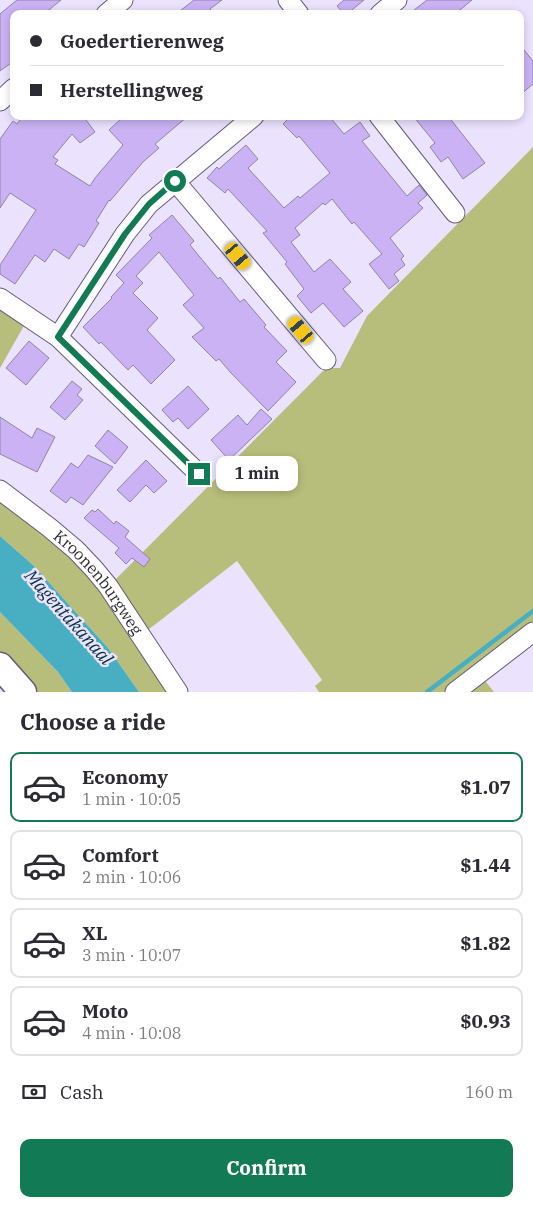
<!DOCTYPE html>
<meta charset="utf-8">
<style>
body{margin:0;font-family:"IBM Plex Serif",serif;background:#f2f2f3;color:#2b2b33;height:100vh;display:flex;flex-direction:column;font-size:19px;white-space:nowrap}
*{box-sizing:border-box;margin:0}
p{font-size:16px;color:#7c7c81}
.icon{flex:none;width:28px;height:28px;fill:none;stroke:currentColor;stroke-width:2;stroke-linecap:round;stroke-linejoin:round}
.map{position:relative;height:692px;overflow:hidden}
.side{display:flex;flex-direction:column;background:#fff;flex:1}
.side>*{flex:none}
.top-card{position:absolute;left:10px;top:10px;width:514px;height:110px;border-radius:10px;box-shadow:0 2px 8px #0003;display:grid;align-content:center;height:110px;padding:0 20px;background:#fff}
.end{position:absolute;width:22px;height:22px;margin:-11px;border:6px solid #127a54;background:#fff;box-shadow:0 0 0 2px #fff}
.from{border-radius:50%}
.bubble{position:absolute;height:35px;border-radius:10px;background:#fff;box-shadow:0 2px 8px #0003;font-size:16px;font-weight:700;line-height:35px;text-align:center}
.car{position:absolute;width:15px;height:30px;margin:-15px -8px;border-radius:6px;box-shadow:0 0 4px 1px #0007;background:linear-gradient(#f5c518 24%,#345 0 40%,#f5c518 0 76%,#345 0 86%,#f5c518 0)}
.top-card b{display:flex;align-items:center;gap:18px;height:48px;font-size:19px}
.top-card b+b{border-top:1px solid #e1e1e2}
.top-card i{width:12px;height:12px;background:#2b2b33}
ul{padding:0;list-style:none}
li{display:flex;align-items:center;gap:15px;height:70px;margin:0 10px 8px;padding:0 10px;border:2px solid #e1e1e2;border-radius:10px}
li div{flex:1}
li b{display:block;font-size:19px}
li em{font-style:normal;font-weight:700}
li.selected{border-color:#127a54}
li>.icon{width:45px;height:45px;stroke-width:1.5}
h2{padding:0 20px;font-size:22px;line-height:60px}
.pay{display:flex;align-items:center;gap:12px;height:55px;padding:0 20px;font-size:19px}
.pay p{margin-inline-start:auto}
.action{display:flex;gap:10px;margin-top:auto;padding:10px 20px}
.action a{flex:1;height:58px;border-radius:10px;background:#127a54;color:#fff;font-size:20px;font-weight:700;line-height:58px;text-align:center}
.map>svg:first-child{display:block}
</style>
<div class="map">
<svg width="533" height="692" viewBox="0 0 533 692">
<rect width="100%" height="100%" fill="#ebe2fe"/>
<!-- green -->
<path fill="#b7be7b" d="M 533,147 L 533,626 L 446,692 L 319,692 L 315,686 L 322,680 L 237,561 L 144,633 L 113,582 L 326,368 L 340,368 L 367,316 Z
M 0,307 L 25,324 L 0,368 Z
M 0,498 L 62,546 L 97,581 L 170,692 L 139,692 L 108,648 L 34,566 L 0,536 Z
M 0,612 L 58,672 L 72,692 L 36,692 L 0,651 Z
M 482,677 L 494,692 L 464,692 Z"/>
<!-- water -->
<path fill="#48aec1" d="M 0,536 L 34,566 L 108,648 L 139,692 L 72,692 L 58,672 L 0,612 Z"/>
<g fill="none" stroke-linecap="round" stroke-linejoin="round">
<!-- stream -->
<path stroke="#48aec1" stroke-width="4.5" d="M 427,692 L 533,611"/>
</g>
<!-- building -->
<path fill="#cab2f5" stroke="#8e84a3" d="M 17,0 L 61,0 L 44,14 L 14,14 L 14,61 L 0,71 L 0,14 Z
M 194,0 L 222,0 L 210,9 L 214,14 L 176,14 Z
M 344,0 L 364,0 L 347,14 L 344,14 L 337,6 Z
M 427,0 L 472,0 L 455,14 L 409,14 Z
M 520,45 L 533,61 L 533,84 L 520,95 Z
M 23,116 L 83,116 L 95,132 L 80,143 L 72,134 L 53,157 L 58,160 L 55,164 L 90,186 L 95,178 L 123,145 L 109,130 L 124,116 L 188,116 L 155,144 L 159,148 L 143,162 L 110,201 L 109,200 L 96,221 L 99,223 L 84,247 L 79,244 L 69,259 L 54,249 L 45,262 L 35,255 L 15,284 L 0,274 L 0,265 L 36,210 L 10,193 L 0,208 L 0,139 L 13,121 L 17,124 Z
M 291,116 L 329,116 L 344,134 L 360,122 L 370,136 L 362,141 L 407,196 L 419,185 L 427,195 L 418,203 L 423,208 L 390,238 L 404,256 L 401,259 L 405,265 L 394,274 L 399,281 L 389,289 L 369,264 L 382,254 L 354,222 L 352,224 L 332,199 L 325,205 L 323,203 L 295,228 L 300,235 L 291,242 L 314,272 L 330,259 L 351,282 L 343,289 L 363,311 L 344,327 L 323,303 L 311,313 L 297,296 L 304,289 L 285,264 L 287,262 L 263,233 L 267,231 L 228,189 L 225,193 L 207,178 L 217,167 L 219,169 L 246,145 L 258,159 L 248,168 L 284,208 L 298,196 L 300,198 L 330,173 L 299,136 L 297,138 L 283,124 Z
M 413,116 L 448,116 L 485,163 L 463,179 L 448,157 L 441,162 L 430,147 L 435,143 Z
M 172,215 L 194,241 L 190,245 L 218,279 L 220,277 L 240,302 L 244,299 L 266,325 L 264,327 L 287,351 L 276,362 L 296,382 L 268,411 L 231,373 L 219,359 L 216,361 L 192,337 L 204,328 L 183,305 L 194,295 L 159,252 L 136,276 L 143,283 L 133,293 L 158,318 L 147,330 L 175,360 L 151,384 L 133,365 L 128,370 L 101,342 L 99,344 L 83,327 L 112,298 L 111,297 L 124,283 L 116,275 L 152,238 L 149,235 Z
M 29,341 L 49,358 L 26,385 L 6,368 Z
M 72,381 L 82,389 L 77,395 L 83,400 L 65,420 L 50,407 Z
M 188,386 L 209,409 L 188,429 L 178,418 L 173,422 L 162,410 Z
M 261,409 L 272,419 L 229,460 L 211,440 L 238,415 L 247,425 Z
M 0,417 L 32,438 L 37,428 L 55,437 L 37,472 L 0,454 Z
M 108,430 L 128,447 L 115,464 L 95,446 Z
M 88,455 L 113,467 L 83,505 L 71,497 L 66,503 L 50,491 L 71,463 L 78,468 Z
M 146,460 L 167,481 L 154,493 L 146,485 L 130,502 L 117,490 Z
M 98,509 L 114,524 L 116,521 L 129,531 L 125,537 L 150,559 L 144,567 L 132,558 L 126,564 L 115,553 L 119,548 L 84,518 L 92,510 L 95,512 Z"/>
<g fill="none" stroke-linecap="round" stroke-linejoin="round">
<defs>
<g id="street">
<path d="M 288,0 L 299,14"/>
<path d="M 106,14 L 123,0"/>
<path d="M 380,14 L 397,0"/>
<path d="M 0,101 L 14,88"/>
<path d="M 379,116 L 455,213"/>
<path d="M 175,181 L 326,360"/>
<path d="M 0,298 L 58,337 L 199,474"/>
<path d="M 58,337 L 125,234 L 149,204 L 254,116"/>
<path id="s1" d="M 0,490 L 50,528 L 76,550 L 94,569 L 108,586 L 178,692"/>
<path d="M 455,692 L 533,632"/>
</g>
<path id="secondary" d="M 0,666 L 23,692"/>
</defs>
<!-- street casing -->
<use href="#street" stroke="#645a77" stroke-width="21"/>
<!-- secondary casing -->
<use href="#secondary" stroke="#645a77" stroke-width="29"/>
<!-- street -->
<use href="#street" stroke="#fff" stroke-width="19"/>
<!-- secondary -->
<use href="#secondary" stroke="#fff" stroke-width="26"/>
</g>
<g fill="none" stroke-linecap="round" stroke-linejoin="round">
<!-- route -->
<path stroke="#127a54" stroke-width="6" d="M 175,181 L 149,204 L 125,234 L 58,337 L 199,474"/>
</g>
<g text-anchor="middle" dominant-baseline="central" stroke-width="5" stroke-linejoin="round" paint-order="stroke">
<!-- street labels -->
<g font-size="16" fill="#2d2935" stroke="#ebe2fe">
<text stroke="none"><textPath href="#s1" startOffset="136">Kroonenburgweg</textPath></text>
</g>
<!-- water labels -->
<g font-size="18" font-style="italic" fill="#00323b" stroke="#ebe2fe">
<text transform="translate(69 617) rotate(48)">Magentakanaal</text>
</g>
</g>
</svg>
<i class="end from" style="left:175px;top:181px"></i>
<i class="end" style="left:199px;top:474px"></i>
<div class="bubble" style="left:216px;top:456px;width:82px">1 min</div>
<i class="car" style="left:238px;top:256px;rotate:140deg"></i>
<i class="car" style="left:301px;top:330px;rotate:320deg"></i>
<div class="top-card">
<b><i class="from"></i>Goedertierenweg</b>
<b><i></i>Herstellingweg</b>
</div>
</div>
<section class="side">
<h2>Choose a ride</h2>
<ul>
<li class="selected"><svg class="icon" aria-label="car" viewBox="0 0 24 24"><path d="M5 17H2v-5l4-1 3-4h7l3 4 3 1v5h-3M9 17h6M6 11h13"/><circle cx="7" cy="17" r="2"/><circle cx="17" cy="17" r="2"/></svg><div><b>Economy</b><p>1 min · 10:05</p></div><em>$1.07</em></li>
<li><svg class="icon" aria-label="car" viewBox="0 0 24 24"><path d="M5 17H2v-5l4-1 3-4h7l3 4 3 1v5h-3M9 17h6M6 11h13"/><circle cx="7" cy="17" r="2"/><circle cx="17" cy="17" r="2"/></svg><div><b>Comfort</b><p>2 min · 10:06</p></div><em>$1.44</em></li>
<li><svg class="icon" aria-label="car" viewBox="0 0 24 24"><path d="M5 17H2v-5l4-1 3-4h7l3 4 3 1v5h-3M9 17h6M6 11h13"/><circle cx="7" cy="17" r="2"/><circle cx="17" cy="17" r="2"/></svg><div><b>XL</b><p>3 min · 10:07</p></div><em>$1.82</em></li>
<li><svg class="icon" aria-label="car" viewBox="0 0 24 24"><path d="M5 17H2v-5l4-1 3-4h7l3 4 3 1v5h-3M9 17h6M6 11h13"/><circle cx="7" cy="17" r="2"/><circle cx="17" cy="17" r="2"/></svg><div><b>Moto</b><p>4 min · 10:08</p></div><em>$0.93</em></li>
</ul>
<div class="pay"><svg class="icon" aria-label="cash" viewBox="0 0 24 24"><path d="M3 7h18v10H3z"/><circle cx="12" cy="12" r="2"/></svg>Cash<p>160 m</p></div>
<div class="action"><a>Confirm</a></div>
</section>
